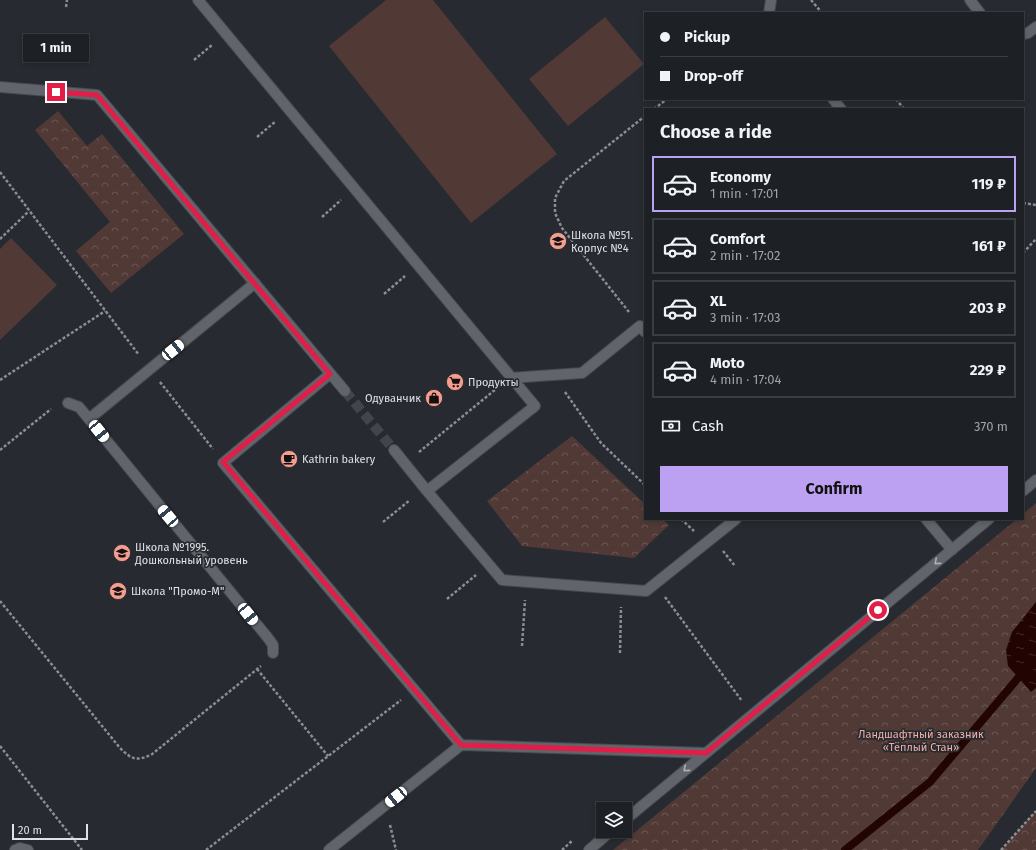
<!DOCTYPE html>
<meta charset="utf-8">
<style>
body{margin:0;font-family:"Fira Sans",sans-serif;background:#25282c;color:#f1f3f6;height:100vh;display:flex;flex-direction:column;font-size:15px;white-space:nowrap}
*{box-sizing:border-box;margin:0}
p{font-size:13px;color:#a0a3a6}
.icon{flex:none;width:22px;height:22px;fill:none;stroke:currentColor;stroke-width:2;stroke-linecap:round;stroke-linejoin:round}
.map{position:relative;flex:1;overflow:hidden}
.details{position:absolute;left:644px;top:108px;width:380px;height:412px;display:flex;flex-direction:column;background:#1d2024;border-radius:0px;box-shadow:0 2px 6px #0003,0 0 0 1px #3b3e41}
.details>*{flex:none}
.guide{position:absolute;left:644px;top:12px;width:380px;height:88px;border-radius:0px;box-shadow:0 2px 6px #0003,0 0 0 1px #3b3e41;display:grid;align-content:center;height:88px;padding:0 16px;background:#1d2024}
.fabs{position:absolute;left:596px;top:802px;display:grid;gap:8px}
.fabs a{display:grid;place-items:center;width:36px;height:36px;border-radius:0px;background:#1d2024;box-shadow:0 2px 6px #0003,0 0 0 1px #3b3e41;font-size:20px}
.scale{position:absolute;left:12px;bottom:10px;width:76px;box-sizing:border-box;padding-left:4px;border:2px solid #dfe1e4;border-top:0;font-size:11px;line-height:14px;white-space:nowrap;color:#dfe1e4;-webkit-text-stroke:3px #272a30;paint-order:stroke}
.end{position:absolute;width:18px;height:18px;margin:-9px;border:5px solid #e11d48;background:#fff;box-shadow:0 0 0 2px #fff}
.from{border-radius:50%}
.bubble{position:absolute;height:28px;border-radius:0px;background:#1d2024;box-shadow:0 2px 6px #0003,0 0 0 1px #3b3e41;font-size:13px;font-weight:700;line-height:28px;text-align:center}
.car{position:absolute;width:12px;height:24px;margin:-12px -6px;border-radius:5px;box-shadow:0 0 3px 1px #0007;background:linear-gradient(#fff 24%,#345 0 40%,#fff 0 76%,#345 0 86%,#fff 0)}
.guide b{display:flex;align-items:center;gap:14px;height:38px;font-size:15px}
.guide b+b{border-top:1px solid #3b3e41}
.guide i{width:10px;height:10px;background:#f1f3f6}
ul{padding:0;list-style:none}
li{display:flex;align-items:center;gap:12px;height:56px;margin:0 8px 6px;padding:0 8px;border:2px solid #3b3e41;border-radius:0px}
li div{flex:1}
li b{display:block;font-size:15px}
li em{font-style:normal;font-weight:700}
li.selected{border-color:#bca0f2}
li>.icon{width:36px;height:36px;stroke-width:1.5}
h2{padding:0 16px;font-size:18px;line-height:48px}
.pay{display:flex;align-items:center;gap:10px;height:44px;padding:0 16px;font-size:15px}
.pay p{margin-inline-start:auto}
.action{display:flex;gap:8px;margin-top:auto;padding:8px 16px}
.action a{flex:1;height:46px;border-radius:0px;background:#bca0f2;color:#111;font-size:16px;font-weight:700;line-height:46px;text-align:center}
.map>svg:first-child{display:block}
</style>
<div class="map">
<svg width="1036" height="850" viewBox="0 0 1036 850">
<defs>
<pattern id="park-crowns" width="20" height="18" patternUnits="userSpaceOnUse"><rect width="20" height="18" fill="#513a36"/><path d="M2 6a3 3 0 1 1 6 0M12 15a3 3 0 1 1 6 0" fill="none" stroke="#6a5653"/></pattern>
<pattern id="water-ripples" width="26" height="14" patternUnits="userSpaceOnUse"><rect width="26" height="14" fill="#220503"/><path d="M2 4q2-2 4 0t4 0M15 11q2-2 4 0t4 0" fill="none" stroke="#422928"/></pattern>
</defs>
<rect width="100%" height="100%" fill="#272a30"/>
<!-- park -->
<path fill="url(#park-crowns)" d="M 58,111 L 87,146 L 102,134 L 184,234 L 111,293 L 76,251 L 110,222 L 35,130 Z
M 572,436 L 645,504 L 645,519 L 662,519 L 669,525 L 634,558 L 522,546 L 487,501 Z
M 1036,503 L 1036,768 L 978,850 L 613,850 L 1017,519 L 1023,519 L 1023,514 Z
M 1036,811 L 1036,850 L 1001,850 Z"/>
<!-- garden -->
<path fill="#513a36" d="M 386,0 L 433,0 L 557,154 L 471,223 L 329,46 Z
M 605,17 L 644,64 L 568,126 L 529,79 Z
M 11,238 L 57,285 L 0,340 L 0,249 Z"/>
<!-- water -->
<path fill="url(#water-ripples)" d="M 1036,602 L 1036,688 L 1031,692 L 1008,666 L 1006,650 L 1012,632 Z"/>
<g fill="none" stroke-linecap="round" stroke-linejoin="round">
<!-- stream -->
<path stroke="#220503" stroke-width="8" d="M 845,850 L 930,782 L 1018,678 L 1036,660"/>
<!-- minor-tunnel -->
<path stroke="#43454b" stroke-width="10" stroke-dasharray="10 5" stroke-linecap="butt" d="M 345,391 L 394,450"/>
<defs>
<path id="minor" d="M 198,0 L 535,406 L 427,491 L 502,580 L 646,591 L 736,519
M 970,0 L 980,13
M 769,13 L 771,0
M 1023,34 L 1028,33 L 1036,27
M 0,87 L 97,95 L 345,391
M 833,99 L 841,109
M 330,374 L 223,463 L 461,745 L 706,753
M 510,378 L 582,373 L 640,326 L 645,332
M 68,403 L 79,407 L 89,419 L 255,283
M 89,419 L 268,638 L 273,645 L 273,653
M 394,450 L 427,491
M 1023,491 L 1036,480
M 926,519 L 952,550
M 625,820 L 989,519
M 15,850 L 20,848 L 28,850
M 329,850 L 461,745
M 589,850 L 611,831"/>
</defs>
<!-- minor casing -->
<use href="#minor" stroke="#46494d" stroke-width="12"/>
<!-- path -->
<path stroke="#8b8d92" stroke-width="2.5" stroke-dasharray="3 2" stroke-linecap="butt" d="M 811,0 L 822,13
M 66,7 L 67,0
M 194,60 L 212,45
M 896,99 L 904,109
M 654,109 L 667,99
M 257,137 L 276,121
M 0,172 L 139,355
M 1023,203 L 1036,205
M 322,217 L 341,200
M 0,239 L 29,211
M 1023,253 L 1036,239
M 384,294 L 405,276
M 629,312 L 562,228 L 555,213 L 555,198 L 564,181 L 645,116
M 0,380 L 105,311
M 160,382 L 213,449
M 565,392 L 601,443 L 645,485
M 0,450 L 51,409
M 419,452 L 496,389
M 681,519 L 694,531
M 383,522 L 410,500
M 723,551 L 735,566
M 665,597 L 742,701
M 447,599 L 476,575
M 0,601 L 120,748 C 132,760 136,761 151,755 L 261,666
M 522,646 L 525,600
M 620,653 L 621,607
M 257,669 L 328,756
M 0,746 L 82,850
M 390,825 L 396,850
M 206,850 L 401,700
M 562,850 L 573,840
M 1001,850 L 1036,811"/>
<!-- minor -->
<use href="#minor" stroke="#61656b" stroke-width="10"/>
</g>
<!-- one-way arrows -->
<defs><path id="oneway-chevron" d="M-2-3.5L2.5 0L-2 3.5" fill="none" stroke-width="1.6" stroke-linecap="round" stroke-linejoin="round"/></defs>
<g stroke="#adafb4">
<use href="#oneway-chevron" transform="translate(937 562) rotate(140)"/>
<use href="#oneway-chevron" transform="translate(686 769) rotate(140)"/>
</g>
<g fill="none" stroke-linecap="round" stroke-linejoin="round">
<!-- route -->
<path stroke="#e11d48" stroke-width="5" d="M 56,92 L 97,95 L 330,374 L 223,462 L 461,745 L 706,753 L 878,610"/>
</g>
<!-- icons -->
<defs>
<symbol id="school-disc" viewBox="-11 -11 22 22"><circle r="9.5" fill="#f59d8f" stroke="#272a30"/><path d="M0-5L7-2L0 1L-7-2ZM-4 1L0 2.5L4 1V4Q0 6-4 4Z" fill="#111"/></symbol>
<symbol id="supermarket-disc" viewBox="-11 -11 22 22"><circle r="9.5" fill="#f59d8f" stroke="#272a30"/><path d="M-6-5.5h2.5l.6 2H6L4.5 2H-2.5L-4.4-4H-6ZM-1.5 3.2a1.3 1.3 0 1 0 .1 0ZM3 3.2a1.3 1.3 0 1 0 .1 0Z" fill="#111"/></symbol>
<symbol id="shop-disc" viewBox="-11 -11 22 22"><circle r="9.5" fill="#f59d8f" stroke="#272a30"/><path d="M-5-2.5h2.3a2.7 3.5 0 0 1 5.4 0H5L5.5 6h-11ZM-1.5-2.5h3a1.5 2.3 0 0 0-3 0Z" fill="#111"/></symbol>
<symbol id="cafe-disc" viewBox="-11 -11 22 22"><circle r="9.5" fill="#f59d8f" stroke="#272a30"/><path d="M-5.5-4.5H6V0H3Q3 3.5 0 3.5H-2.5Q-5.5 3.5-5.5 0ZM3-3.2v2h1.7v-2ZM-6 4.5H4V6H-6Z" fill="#111"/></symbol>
</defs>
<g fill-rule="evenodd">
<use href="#school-disc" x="548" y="231" width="20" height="20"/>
<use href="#supermarket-disc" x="445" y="372" width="20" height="20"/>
<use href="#shop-disc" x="424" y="388" width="20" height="20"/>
<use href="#cafe-disc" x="279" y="449" width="20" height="20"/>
<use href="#school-disc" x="112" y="543" width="20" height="20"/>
<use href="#school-disc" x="108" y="581" width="20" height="20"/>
</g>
<g text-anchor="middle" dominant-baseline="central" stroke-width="3.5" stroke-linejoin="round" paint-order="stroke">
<!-- poi labels -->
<g font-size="11" fill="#dfe1e4" stroke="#272a30" text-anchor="start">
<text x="571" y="235">Школа №51.<tspan x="571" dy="13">Корпус №4</tspan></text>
<text x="468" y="382">Продукты</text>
<text x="421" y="398" text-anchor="end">Одуванчик</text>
<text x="302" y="459">Kathrin bakery</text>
<text x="135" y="547">Школа №1995.<tspan x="135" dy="13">Дошкольный уровень</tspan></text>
<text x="131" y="591">Школа "Промо-М"</text>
</g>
<!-- park labels -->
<g font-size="11" fill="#f1aea2" stroke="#272a30">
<text x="921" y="734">Ландшафтный заказник<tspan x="921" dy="13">«Тёплый Стан»</tspan></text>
</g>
</g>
</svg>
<div class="fabs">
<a><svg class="icon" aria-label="layers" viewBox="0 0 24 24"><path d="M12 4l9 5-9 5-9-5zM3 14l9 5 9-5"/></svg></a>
</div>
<div class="scale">20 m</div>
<i class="end from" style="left:878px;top:610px"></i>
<i class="end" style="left:56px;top:92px"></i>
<div class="bubble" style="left:23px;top:34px;width:66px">1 min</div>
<i class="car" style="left:173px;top:350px;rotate:51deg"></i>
<i class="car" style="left:99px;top:431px;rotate:141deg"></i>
<i class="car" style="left:168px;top:516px;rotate:320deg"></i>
<i class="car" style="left:248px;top:614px;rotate:141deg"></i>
<i class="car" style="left:396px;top:797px;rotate:231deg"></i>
<div class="guide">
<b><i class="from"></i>Pickup</b>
<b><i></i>Drop-off</b>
</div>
<section class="details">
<h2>Choose a ride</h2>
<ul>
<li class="selected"><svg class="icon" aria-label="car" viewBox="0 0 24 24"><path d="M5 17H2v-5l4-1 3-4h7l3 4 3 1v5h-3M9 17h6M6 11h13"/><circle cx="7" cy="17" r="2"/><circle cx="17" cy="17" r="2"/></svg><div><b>Economy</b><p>1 min · 17:01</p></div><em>119 ₽</em></li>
<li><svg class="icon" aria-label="car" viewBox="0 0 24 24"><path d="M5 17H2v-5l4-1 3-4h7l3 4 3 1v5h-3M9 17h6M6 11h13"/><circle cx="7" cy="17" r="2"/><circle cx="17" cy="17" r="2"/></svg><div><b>Comfort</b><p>2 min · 17:02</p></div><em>161 ₽</em></li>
<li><svg class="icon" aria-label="car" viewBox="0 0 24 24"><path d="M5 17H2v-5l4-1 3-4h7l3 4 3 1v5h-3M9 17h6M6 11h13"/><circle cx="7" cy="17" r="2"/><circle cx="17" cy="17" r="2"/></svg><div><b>XL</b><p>3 min · 17:03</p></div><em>203 ₽</em></li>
<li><svg class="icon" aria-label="car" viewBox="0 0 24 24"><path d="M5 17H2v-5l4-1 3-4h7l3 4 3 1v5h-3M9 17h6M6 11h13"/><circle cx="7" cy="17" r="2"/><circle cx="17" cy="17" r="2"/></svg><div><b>Moto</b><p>4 min · 17:04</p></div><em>229 ₽</em></li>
</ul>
<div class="pay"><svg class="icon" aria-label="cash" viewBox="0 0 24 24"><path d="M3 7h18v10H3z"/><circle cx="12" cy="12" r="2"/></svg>Cash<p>370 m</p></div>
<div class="action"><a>Confirm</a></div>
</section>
</div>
